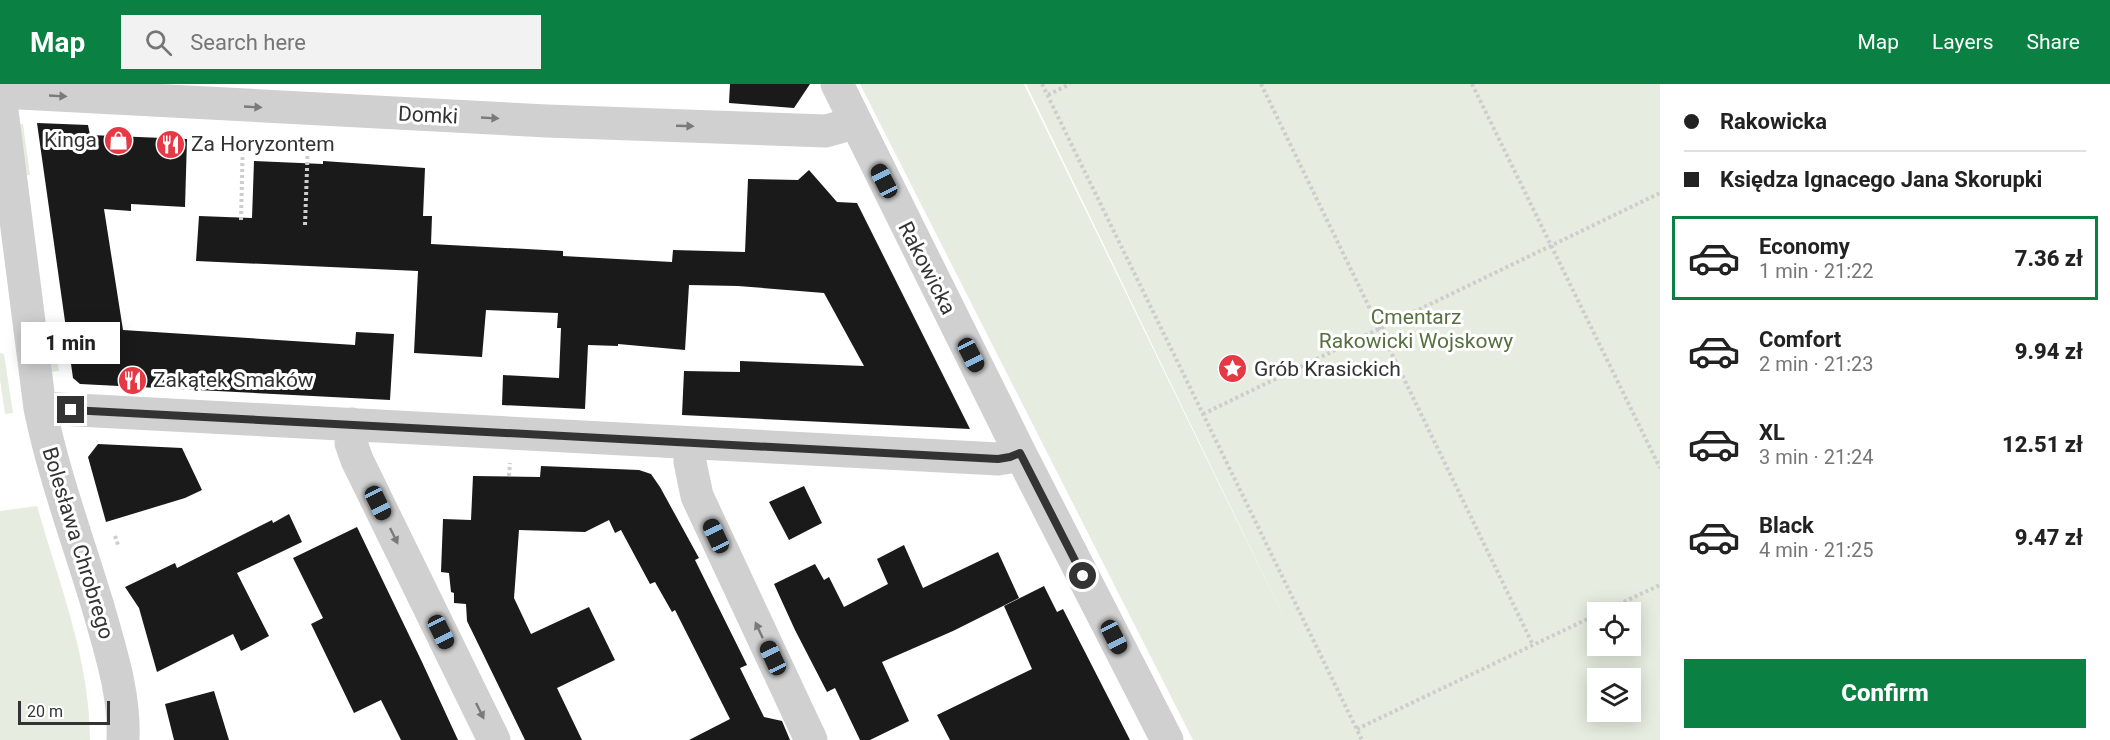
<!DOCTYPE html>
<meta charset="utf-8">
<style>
body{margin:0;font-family:Roboto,sans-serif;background:#f2f2f2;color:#222;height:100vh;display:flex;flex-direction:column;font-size:22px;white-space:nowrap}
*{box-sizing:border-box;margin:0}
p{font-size:20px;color:#767676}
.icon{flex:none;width:33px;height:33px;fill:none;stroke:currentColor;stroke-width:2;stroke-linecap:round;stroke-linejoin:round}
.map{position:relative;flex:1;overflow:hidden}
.panel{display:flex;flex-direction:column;background:#fff;width:450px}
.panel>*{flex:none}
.banner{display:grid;align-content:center;height:132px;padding:0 24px;background:#fff}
.fabs{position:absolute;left:1587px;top:518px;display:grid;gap:12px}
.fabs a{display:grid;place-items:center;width:54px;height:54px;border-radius:0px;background:#fff;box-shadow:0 3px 15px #0003;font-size:30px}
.scale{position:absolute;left:18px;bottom:15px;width:92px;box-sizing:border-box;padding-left:6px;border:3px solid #333;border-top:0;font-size:16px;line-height:21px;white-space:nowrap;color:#333;-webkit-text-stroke:4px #fff;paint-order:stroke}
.end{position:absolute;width:27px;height:27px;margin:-14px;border:8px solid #333;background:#fff;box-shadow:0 0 0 3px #fff}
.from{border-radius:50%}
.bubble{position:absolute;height:42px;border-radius:0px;background:#fff;box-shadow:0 3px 15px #0003;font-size:20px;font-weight:800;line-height:42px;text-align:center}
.car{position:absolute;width:18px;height:36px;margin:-18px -9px;border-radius:8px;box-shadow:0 0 4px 2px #0007;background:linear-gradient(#222 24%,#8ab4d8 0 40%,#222 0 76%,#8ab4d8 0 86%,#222 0)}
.banner b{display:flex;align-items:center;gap:21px;height:57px;font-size:22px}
.banner b+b{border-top:2px solid #e0e0e0}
.banner i{width:15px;height:15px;background:#222}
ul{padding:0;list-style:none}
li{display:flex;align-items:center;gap:18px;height:84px;margin:0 12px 9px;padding:0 12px;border:3px solid transparent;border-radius:0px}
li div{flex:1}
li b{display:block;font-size:22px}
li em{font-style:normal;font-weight:800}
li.active{border-color:#0b8043}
li>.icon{width:54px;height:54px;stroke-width:1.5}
.cta{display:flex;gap:12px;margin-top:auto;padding:12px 24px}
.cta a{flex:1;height:69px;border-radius:0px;background:#0b8043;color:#fff;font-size:24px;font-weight:800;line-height:69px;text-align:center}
header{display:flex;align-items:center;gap:36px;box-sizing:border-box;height:84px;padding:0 30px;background:#0b8043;color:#fff}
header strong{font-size:28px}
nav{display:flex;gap:33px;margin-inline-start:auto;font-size:21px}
.search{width:420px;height:54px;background:#f2f2f2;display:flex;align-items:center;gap:15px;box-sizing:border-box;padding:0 21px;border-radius:0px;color:#767676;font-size:22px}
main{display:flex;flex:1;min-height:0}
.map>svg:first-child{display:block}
</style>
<header>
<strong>Map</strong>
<div class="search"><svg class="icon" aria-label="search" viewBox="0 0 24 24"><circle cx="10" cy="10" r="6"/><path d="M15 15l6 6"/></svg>Search here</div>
<nav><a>Map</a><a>Layers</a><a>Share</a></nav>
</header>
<main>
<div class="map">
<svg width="1660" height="656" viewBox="0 0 1660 656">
<rect width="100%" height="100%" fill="#fff"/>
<!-- green -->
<path fill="#e6ecdf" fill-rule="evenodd" d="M 860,0 L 1024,0 L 1313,593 L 1026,0 L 1660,0 L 1660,656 L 1193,656 ZM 1598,528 L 1630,528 L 1630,561 L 1598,561 ZM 1598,594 L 1630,594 L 1630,627 L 1598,627 Z
M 23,40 L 30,91 L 21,92 L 14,41 Z
M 52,241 L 59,287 L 50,288 L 43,242 Z
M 0,269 L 4,270 L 13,329 L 5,330 L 0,295 Z
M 37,422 C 59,499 90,576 90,656 L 0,656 L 0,427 Z"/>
<!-- building -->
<path fill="#1a1a1a" d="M 730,0 L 810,0 L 794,24 L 729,19 Z
M 37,39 L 88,41 L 90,51 L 187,55 L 185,123 L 131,120 L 131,127 L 104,125 L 123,246 L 355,261 L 356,248 L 394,250 L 390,316 L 80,300 L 73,294 Z
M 254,77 L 323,80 L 323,77 L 425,84 L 423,132 L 432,132 L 431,160 L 563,167 L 563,172 L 672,178 L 673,166 L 745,168 L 748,95 L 798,96 L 809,86 L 837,118 L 857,119 L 970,345 L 682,331 L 684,287 L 740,288 L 740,277 L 864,282 L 824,209 L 738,202 L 689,201 L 685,266 L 618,260 L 618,262 L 588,261 L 585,325 L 502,321 L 503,291 L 559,294 L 561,244 L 557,244 L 558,229 L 486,226 L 482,273 L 414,269 L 418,187 L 196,177 L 199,132 L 252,134 Z
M 98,360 L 182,364 L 202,406 L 185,414 L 106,438 L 88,373 Z
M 541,382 L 639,386 L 651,390 L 660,403 L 699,474 L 695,476 L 747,581 L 740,584 L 764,633 L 782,637 L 790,656 L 689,656 L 730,635 L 675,526 L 672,528 L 655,498 L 650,500 L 621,446 L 615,449 L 609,436 L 585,448 L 519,446 L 514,514 L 531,550 L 589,523 L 615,576 L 557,604 L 582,656 L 525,656 L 467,537 L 466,520 L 454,519 L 454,509 L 451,508 L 449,489 L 441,488 L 443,435 L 471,436 L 473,392 L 540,393 Z
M 804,402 L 822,439 L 789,456 L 769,418 Z
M 289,430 L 302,458 L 237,489 L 269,552 L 241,567 L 233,550 L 157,588 L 139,524 L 125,503 L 175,479 L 177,484 L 272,436 L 273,439 Z
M 357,443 L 422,578 L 458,656 L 401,656 L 381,616 L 354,629 L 311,540 L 323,534 L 293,474 Z
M 904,461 L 923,504 L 998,468 L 1019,514 L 953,547 L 882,578 L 909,637 L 870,656 L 860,656 L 835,604 L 827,608 L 795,546 L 774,500 L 815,480 L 824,496 L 829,493 L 844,523 L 888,500 L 877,475 Z
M 1044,502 L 1057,528 L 1063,525 L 1130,656 L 950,656 L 937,631 L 1032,585 L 1004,522 Z
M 214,607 L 229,656 L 174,656 L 165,620 Z"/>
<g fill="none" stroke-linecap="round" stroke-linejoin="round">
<!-- path -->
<path stroke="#cdcdcd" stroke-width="4" stroke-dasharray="3 3" stroke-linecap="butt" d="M 1042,0 L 1362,656
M 1261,0 L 1533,561
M 1472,0 L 1660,384
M 1048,11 L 1070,0
M 241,136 L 243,54
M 305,141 L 308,57
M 1203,330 L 1660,109
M 509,392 L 510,379
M 115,452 L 118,461
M 1602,528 L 1660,501
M 1357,645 L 1598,530"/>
<!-- minor -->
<path stroke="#d0d0d0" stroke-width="33" d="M 837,0 L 1020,369 L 1167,656
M 0,8 L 547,37 L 826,47 L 854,39
M 0,11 L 40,324 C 54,393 79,459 99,526 C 111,569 125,611 123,656
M 40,324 L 998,375 L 1010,373 L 1020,369
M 352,340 L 351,359 L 357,376 L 494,656
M 690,359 L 690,378 L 697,412 L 811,656"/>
</g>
<!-- one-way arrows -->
<defs><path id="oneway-solid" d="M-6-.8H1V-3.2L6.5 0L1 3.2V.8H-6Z" transform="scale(1.5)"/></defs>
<g fill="#7a7a7a">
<use href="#oneway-solid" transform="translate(58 12) rotate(3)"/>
<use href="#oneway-solid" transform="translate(253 23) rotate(3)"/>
<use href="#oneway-solid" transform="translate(490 34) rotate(3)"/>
<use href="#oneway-solid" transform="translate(685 42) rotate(2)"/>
<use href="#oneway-solid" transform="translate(394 452) rotate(64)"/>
<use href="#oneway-solid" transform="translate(759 546) rotate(-115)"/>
<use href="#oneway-solid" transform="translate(480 627) rotate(64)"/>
</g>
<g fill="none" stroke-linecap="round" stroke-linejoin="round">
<!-- route -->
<path stroke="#333" stroke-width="8" d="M 71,326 L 998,375 L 1010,373 L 1020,369 L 1083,492"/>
</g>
<!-- icons -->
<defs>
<symbol id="shop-disc" viewBox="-11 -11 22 22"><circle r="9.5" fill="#e63946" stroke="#fff"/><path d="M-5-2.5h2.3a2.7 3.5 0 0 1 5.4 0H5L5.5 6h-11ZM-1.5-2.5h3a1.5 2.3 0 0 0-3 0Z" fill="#fff"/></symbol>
<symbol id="restaurant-disc" viewBox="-11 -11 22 22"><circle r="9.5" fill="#e63946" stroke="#fff"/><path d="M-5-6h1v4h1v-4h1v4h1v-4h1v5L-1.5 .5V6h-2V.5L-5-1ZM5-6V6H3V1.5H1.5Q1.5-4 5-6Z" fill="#fff"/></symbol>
<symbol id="sight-disc" viewBox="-11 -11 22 22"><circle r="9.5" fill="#e63946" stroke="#fff"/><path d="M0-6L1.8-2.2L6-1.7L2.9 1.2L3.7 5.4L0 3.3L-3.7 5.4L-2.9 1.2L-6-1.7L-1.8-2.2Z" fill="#fff"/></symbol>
</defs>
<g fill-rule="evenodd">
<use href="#shop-disc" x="102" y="40" width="33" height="33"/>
<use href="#restaurant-disc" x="154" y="44" width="33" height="33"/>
<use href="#sight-disc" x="1216" y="268" width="33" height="33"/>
<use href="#restaurant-disc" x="116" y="280" width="33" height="33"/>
</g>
<g text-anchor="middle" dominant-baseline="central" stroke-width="6" stroke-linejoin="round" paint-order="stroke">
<!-- street labels -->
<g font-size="21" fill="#333" stroke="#fff">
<text transform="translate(428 31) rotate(3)">Domki</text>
<text transform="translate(927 184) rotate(63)">Rakowicka</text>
<text transform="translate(78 459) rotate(73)">Bolesława Chrobrego</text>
</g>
<!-- poi labels -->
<g font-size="21" fill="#333" stroke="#fff" text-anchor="start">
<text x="97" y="56" text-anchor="end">Kinga</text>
<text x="191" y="60">Za Horyzontem</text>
<text x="1254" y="285">Grób Krasickich</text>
<text x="153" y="296">Zakątek Smaków</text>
</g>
<!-- park labels -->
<g font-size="21" fill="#56703f" stroke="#fff">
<text x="1416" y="233">Cmentarz<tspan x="1416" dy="24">Rakowicki Wojskowy</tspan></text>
</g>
</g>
</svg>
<div class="fabs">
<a><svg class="icon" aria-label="locate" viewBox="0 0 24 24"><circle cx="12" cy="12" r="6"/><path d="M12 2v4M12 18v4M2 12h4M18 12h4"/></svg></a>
<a><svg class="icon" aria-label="layers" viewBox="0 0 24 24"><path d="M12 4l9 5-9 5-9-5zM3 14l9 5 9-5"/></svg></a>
</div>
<div class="scale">20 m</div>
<i class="end from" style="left:1083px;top:492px"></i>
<i class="end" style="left:71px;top:326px"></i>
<div class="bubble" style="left:21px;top:238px;width:99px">1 min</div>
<i class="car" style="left:884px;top:97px;rotate:333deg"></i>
<i class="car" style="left:971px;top:271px;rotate:153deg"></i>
<i class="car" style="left:378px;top:419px;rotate:154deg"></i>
<i class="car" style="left:716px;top:452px;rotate:335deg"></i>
<i class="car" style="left:441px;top:548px;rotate:154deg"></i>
<i class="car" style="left:1114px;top:553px;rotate:153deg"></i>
<i class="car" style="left:773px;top:574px;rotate:335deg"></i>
</div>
<section class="panel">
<div class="banner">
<b><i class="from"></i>Rakowicka</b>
<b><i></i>Księdza Ignacego Jana Skorupki</b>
</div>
<ul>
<li class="active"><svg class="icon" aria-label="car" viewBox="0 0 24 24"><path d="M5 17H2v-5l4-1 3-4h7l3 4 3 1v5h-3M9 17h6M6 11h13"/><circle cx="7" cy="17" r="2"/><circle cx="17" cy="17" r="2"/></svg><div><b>Economy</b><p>1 min · 21:22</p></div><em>7.36 zł</em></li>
<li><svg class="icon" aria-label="car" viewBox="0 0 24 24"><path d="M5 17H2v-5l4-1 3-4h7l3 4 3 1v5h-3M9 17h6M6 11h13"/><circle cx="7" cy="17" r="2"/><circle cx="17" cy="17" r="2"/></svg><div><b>Comfort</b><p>2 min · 21:23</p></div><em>9.94 zł</em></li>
<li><svg class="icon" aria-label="car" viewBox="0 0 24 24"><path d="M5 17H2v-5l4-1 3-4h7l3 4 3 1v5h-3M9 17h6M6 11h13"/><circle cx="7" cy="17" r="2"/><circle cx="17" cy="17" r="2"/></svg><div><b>XL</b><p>3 min · 21:24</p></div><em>12.51 zł</em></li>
<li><svg class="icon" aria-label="car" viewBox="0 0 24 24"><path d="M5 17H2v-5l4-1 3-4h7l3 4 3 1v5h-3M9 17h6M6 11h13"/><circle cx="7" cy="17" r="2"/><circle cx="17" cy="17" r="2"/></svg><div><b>Black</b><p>4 min · 21:25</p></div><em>9.47 zł</em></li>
</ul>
<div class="cta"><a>Confirm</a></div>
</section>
</main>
